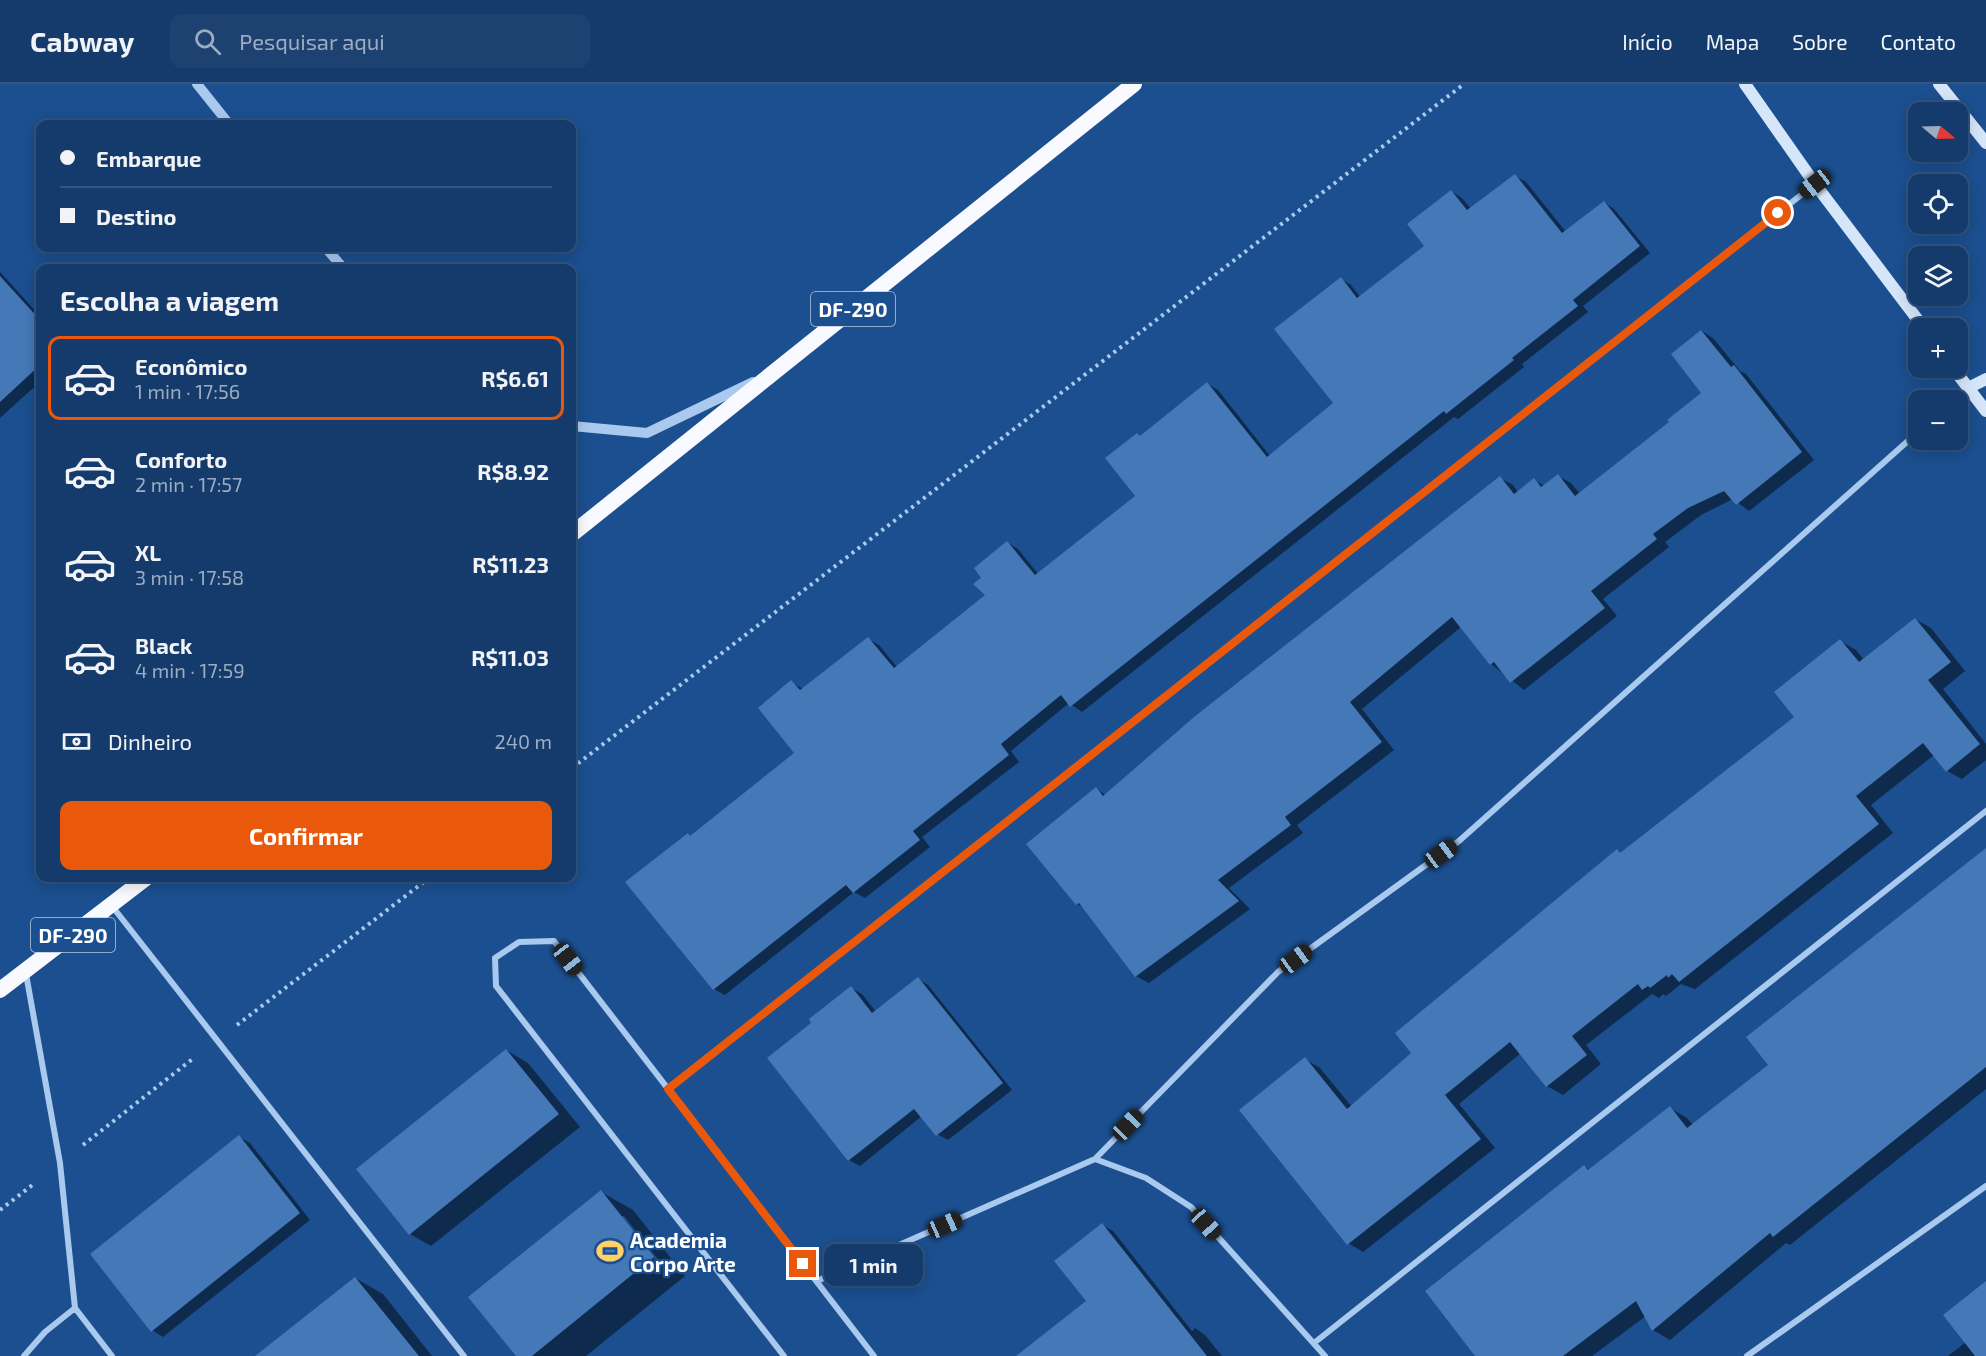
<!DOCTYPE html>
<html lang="pt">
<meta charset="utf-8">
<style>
body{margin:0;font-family:"Exo 2",sans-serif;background:#1d4271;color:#f1f3f6;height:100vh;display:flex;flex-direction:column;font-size:22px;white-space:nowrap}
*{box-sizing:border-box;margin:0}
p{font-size:20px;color:#9dadc1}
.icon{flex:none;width:33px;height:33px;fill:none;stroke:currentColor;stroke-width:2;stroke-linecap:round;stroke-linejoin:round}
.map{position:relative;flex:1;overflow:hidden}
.drawer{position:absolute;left:36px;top:180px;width:540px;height:618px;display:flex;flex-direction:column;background:#143b6b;border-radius:12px;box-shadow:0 3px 15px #0003,0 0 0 2px #33557e}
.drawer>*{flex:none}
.guide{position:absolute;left:36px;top:36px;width:540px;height:132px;border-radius:12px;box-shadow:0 3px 15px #0003,0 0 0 2px #33557e;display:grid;align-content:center;height:132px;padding:0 24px;background:#143b6b}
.needle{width:39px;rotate:109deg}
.buttons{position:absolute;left:1908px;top:18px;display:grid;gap:12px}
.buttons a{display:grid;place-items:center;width:60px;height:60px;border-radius:12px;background:#143b6b;box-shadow:0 3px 15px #0003,0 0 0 2px #33557e;font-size:30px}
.end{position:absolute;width:27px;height:27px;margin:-14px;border:8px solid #ea580c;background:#fff;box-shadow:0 0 0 3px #fff}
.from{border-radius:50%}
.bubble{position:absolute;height:42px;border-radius:12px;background:#143b6b;box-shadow:0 3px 15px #0003,0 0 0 2px #33557e;font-size:20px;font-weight:700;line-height:42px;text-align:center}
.car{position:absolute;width:18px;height:36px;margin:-18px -9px;border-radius:8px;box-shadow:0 0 4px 2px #0007;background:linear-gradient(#222 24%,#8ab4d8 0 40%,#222 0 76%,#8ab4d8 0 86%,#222 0)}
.guide b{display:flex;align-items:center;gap:21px;height:57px;font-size:22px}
.guide b+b{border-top:2px solid #33557e}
.guide i{width:15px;height:15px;background:#f1f3f6}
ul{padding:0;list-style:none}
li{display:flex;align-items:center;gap:18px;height:84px;margin:0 12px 9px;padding:0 12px;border:3px solid transparent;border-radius:12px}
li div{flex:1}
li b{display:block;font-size:22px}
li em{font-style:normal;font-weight:700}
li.selected{border-color:#ea580c}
li>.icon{width:54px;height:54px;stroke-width:1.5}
h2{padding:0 24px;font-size:27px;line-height:72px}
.pay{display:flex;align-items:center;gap:15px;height:66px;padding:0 24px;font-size:22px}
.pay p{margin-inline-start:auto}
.primary-button{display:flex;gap:12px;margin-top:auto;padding:12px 24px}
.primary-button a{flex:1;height:69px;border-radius:12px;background:#ea580c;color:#fff;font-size:24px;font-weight:700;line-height:69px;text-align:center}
header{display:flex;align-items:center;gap:36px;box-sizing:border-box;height:84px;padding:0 30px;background:#143b6b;border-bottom:2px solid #33557e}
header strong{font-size:28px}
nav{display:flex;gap:33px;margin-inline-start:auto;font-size:21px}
.search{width:420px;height:54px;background:#1d4271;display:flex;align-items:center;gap:15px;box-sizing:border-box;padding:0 21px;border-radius:12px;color:#9dadc1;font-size:22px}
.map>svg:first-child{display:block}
</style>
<header>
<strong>Cabway</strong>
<div class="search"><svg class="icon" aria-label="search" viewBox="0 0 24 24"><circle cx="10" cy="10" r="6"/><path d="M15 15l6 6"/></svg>Pesquisar aqui</div>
<nav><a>Início</a><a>Mapa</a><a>Sobre</a><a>Contato</a></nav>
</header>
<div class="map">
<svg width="1986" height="1272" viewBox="0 0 1986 1272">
<rect width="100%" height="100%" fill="#1b4f8f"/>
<!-- shadow -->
<path fill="#0007" fill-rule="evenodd" d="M 1515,92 L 1526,98 L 1566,148 L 1604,118 L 1614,125 L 1650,169 L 1583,222 L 1588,228 L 1522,280 L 1524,283 L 1458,335 L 1454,333 L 1082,628 L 1069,619 L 1011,667 L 1019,678 L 922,753 L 930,763 L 865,814 L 854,808 L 725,911 L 714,905 L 691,753 L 796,669 L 791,598 L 803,605 L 868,555 L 879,561 L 897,583 L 987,511 L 983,494 L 1008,459 L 1018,465 L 1038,490 L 1137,412 L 1141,353 L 1208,300 L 1218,306 L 1270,372 L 1336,319 L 1341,195 L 1351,201 L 1360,213 L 1426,162 L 1451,107 L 1462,114 L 1471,125 Z
M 0,188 L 40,232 L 40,313 L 33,304 L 0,334 Z
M 1702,247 L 1714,255 L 1740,287 L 1746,290 L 1814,376 L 1749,427 L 1733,415 L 1701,431 L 1665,458 L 1669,463 L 1603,515 L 1617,532 L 1524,606 L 1491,580 L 1461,543 L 1362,625 L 1394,666 L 1297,741 L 1303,749 L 1229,804 L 1250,825 L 1149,899 L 1136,892 L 1085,824 L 1077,820 L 1096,705 L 1106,711 L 1500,394 L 1513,401 L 1518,408 L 1534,396 L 1545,402 L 1558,392 L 1571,399 L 1580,410 L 1671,338 L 1703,309 Z
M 1915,535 L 1931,544 L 1965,587 L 1943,605 L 1986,660 L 1986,676 L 1962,695 L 1947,687 L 1934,671 L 1871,721 L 1893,749 L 1695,905 L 1681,900 L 1666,912 L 1663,910 L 1659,914 L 1652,910 L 1586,961 L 1601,980 L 1563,1011 L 1547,1002 L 1521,969 L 1459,1020 L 1495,1064 L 1363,1168 L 1348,1159 L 1305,975 L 1320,984 L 1352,1023 L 1413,969 L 1617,767 L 1622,770 L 1796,633 L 1840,557 L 1856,566 L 1864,576 Z
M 1986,766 L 1986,1005 L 1790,1161 L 1786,1159 L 1670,1256 L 1653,1246 L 1646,1232 L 1592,1272 L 1477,1272 L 1585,1083 L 1590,1086 L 1670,1024 L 1687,1034 L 1693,1041 L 1770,981 Z
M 918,895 L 928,901 L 1012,1006 L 948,1056 L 937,1050 L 922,1032 L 860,1082 L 849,1076 L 814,939 L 851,904 L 862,910 L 876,928 Z
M 506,966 L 528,979 L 580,1043 L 431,1162 L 410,1150 Z
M 239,1053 L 250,1059 L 310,1136 L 163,1253 L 152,1246 Z
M 601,1108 L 633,1126 L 685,1192 L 586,1272 L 518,1272 ZM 620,1132 L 624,1132 L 660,1178 L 658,1180 Z
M 1102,1141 L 1113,1147 L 1192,1247 L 1195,1244 L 1205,1251 L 1222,1272 L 1033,1272 L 1088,1218 Z
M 355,1194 L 383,1210 L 432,1272 L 257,1272 Z
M 1986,1199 L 1986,1272 L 1948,1272 L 1966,1258 Z"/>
<!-- building -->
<path fill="#4478b7" d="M 1515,90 L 1562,149 L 1604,117 L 1640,162 L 1573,216 L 1578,222 L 1512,274 L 1514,276 L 1446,330 L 1444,327 L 1070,623 L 1061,611 L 1001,660 L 1009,671 L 913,747 L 920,756 L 853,809 L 846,801 L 713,906 L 625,798 L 688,749 L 690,752 L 794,669 L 758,624 L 791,596 L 800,606 L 868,553 L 894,584 L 985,511 L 973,500 L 981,494 L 974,484 L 1007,457 L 1035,491 L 1135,412 L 1105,374 L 1137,349 L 1140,352 L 1207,298 L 1267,373 L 1333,319 L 1274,245 L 1341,193 L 1357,214 L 1424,162 L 1407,140 L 1451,106 L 1467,126 Z
M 0,192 L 40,236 L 40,281 L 0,318 Z
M 1701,246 L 1731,283 L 1734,281 L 1802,368 L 1736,421 L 1724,407 L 1688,424 L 1653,450 L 1657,455 L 1591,507 L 1605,524 L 1510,599 L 1494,578 L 1490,581 L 1452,533 L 1350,618 L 1382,658 L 1285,733 L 1291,741 L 1218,796 L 1239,817 L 1135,893 L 1079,819 L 1076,821 L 1026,760 L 1096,703 L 1103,712 L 1194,633 L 1500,392 L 1514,410 L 1534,394 L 1541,403 L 1558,390 L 1575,412 L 1669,338 L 1667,336 L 1701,309 L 1671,270 Z
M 1915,534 L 1951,578 L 1928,596 L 1980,660 L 1946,688 L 1923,659 L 1856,712 L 1879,740 L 1679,898 L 1672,890 L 1668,894 L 1667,891 L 1650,904 L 1648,902 L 1642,906 L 1638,900 L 1572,952 L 1587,971 L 1546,1003 L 1510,958 L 1445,1011 L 1481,1055 L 1347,1161 L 1239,1026 L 1305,973 L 1347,1025 L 1411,969 L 1395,949 L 1617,765 L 1620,769 L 1794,633 L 1774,608 L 1840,555 L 1859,578 Z
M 1986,764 L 1986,983 L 1773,1153 L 1770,1149 L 1652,1247 L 1636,1217 L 1563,1272 L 1475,1272 L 1425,1207 L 1584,1081 L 1588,1086 L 1670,1022 L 1687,1044 L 1768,981 L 1746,953 Z
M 918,893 L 1003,999 L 936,1052 L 914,1025 L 848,1077 L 767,974 L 811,939 L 809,935 L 851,902 L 872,929 Z
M 506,965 L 559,1030 L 409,1151 L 356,1085 Z
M 239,1051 L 300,1129 L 151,1248 L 90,1170 Z
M 601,1106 L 654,1173 L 532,1272 L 516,1272 L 468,1213 Z
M 1102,1139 L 1207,1272 L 1016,1272 L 1086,1217 L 1054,1177 Z
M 355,1193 L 419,1272 L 255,1272 Z
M 1986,1197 L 1986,1272 L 1975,1272 L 1943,1231 Z"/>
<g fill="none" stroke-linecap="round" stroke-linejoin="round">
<!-- path -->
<path stroke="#a9c9ee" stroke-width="4" stroke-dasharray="3 4.5" stroke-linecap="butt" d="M 572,684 L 1464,0
M 237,941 L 429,794
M 83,1061 L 195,973
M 0,1126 L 35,1099"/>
<!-- minor -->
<path stroke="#a9c9ee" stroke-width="6" d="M 1954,316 L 1968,304
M 112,822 L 464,1272
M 26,890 L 60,1079 L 75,1224 L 112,1272
M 668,1005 L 1815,100
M 1095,1075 L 1146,1094 L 1191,1123 L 1325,1272
M 817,1197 L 1095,1075 L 1278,888 L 1459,757 L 1918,348
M 1314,1259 L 1986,727
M 24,1272 L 45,1248 L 75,1224
M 784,1272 L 496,902 L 495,874 L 519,858 L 554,857 L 874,1272
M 1747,1272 L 1986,1102"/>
<!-- tertiary -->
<path stroke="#a9c9ee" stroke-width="10" d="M 197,0 L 229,40
M 326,164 L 343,184
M 572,342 L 647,349 L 753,298"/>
<!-- secondary -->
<path stroke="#d6e6fa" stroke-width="12" d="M 1745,0 L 1815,100 L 1924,244
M 1939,0 L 1986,59
M 1953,284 L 1986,327
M 1968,304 L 1986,295"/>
<!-- trunk -->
<path stroke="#f8faff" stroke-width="16" d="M 572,450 L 1134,0
M 0,906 L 146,794"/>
</g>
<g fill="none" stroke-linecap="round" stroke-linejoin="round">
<!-- route -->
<path stroke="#ea580c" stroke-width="8" d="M 803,1180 L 668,1005 L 1778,129"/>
</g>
<!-- icons -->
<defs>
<symbol id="stadium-bare" viewBox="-9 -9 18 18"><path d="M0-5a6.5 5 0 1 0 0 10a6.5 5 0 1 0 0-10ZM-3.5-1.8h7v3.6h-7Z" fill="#ffd166" stroke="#1b4f8f" stroke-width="2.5" paint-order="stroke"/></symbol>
</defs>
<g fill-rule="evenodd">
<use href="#stadium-bare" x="591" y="1148" width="38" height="38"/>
</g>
<g text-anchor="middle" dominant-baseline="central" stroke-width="4.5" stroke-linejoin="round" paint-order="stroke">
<!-- shield labels -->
<g fill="#1b4f8f" stroke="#bbcadd" stroke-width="1.5">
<rect x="811" y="208" width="84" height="34" rx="4.5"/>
<rect x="31" y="834" width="84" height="34" rx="4.5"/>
</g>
<g font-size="20" font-weight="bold" fill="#fff">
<text x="853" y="225">DF-290</text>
<text x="73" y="851">DF-290</text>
</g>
<!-- poi labels -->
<g font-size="21" font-weight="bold" fill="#fff" stroke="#1b4f8f" text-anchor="start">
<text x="630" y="1155">Academia<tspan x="630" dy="24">Corpo Arte</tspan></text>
</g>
</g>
</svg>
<div class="buttons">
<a><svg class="needle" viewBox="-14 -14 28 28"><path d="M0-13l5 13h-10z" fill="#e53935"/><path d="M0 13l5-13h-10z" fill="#9dadc1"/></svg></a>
<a><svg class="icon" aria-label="locate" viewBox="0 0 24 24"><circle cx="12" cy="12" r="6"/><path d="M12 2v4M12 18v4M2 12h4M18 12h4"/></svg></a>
<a><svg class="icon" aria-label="layers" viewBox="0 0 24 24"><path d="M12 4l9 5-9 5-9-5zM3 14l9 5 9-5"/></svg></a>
<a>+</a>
<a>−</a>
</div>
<i class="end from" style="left:1778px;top:129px"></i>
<i class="end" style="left:803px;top:1180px"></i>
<div class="bubble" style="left:824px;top:1160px;width:99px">1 min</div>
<i class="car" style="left:1815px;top:100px;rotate:232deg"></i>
<i class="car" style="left:1441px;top:770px;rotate:54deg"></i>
<i class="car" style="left:568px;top:875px;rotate:142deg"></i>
<i class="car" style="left:1296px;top:875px;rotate:54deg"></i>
<i class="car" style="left:1128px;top:1041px;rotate:44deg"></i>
<i class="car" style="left:1206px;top:1140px;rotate:138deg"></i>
<i class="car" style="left:945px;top:1141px;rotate:66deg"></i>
<div class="guide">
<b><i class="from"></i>Embarque</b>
<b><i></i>Destino</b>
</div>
<section class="drawer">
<h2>Escolha a viagem</h2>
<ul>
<li class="selected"><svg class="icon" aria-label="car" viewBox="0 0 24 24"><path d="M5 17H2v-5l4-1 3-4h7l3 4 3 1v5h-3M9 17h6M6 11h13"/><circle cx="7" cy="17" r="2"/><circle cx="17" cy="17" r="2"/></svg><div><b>Econômico</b><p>1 min · 17:56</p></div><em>R$6.61</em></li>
<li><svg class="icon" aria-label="car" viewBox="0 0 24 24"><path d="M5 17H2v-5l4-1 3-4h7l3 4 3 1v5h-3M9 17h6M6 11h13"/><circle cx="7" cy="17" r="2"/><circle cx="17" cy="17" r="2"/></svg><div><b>Conforto</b><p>2 min · 17:57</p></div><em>R$8.92</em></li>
<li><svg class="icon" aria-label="car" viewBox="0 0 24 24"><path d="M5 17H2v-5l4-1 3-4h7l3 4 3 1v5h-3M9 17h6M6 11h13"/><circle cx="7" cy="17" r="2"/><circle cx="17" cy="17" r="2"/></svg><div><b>XL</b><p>3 min · 17:58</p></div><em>R$11.23</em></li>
<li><svg class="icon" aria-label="car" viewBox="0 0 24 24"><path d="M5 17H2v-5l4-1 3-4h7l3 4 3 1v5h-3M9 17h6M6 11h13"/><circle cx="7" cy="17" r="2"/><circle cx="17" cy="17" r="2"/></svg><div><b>Black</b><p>4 min · 17:59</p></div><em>R$11.03</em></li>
</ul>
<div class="pay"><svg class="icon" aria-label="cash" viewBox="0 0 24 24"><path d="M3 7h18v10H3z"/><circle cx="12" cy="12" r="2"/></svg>Dinheiro<p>240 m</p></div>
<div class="primary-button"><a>Confirmar</a></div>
</section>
</div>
